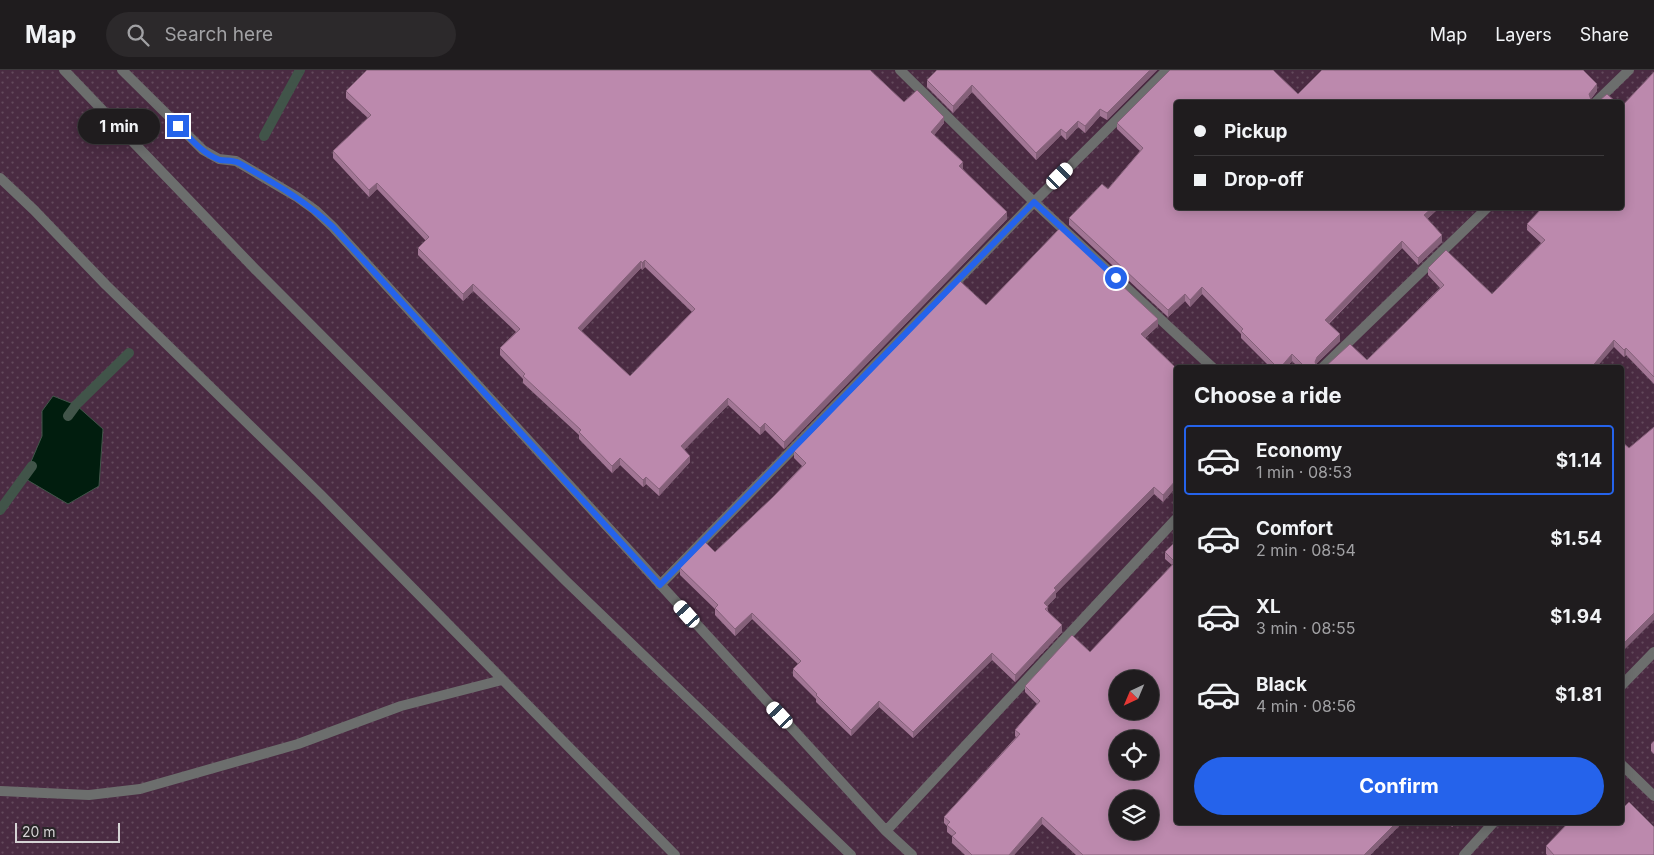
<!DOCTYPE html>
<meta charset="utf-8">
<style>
body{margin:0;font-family:Inter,sans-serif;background:#2c292b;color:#f1f3f6;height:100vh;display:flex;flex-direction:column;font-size:19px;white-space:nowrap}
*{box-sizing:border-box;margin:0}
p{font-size:16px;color:#a1a1a4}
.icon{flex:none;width:28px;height:28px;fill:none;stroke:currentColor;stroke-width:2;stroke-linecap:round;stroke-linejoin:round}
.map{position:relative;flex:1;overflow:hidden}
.sheet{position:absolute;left:1174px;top:295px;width:450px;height:460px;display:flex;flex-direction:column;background:#1f1c1e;border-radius:5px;box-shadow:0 2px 12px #0003,0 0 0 1px #3c3a3c}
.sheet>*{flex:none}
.guide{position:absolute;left:1174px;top:30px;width:450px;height:110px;border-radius:5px;box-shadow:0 2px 12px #0003,0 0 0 1px #3c3a3c;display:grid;align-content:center;height:110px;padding:0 20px;background:#1f1c1e}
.needle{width:32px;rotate:224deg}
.fabs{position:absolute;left:1109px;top:600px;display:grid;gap:10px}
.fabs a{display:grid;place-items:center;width:50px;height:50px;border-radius:50%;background:#1f1c1e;box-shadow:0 2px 12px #0003,0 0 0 1px #3c3a3c;font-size:25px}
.scale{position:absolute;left:15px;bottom:12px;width:105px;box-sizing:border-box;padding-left:5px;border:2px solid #d5d3d4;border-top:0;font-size:14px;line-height:18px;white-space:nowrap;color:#d5d3d4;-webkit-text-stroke:4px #292628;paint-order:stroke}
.end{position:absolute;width:22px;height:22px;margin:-11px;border:6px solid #2563eb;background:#fff;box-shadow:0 0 0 2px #fff}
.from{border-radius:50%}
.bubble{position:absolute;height:35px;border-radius:18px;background:#1f1c1e;box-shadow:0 2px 12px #0003,0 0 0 1px #3c3a3c;font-size:16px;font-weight:700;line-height:35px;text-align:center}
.car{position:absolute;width:15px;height:30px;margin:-15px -8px;border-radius:6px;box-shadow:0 0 4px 1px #0007;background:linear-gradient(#fff 24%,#345 0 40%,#fff 0 76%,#345 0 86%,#fff 0)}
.guide b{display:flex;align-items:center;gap:18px;height:48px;font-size:19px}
.guide b+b{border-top:1px solid #3c3a3c}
.guide i{width:12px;height:12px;background:#f1f3f6}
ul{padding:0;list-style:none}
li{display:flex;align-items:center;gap:15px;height:70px;margin:0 10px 8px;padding:0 10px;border:2px solid transparent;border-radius:5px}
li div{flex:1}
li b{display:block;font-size:19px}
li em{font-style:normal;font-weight:700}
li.selected{border-color:#2563eb}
li>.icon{width:45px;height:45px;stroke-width:1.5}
h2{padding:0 20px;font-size:22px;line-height:60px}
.button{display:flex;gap:10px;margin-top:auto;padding:10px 20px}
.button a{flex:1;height:58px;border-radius:30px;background:#2563eb;color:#fff;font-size:20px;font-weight:700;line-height:58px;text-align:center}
header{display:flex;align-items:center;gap:30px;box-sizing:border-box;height:70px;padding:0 25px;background:#1f1c1e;border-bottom:1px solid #3c3a3c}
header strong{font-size:24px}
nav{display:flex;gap:28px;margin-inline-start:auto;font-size:18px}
.search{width:350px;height:45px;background:#2c292b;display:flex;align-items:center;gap:12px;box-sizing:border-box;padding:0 18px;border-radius:28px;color:#a1a1a4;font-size:19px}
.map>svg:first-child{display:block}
</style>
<header>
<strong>Map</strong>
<div class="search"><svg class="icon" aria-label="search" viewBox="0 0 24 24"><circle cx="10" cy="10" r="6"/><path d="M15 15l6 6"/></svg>Search here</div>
<nav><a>Map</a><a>Layers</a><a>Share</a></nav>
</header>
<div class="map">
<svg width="1654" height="785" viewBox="0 0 1654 785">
<defs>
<pattern id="grass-dots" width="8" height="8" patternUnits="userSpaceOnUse" patternTransform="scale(1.25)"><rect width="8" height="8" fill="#4a2b42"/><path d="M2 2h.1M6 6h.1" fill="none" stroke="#63495c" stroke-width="1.8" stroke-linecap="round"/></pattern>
</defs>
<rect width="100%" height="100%" fill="#292628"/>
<!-- grass -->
<path fill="url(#grass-dots)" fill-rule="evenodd" d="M 0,0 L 1654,0 L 1654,785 L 0,785 ZM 1176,32 L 1621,32 L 1621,138 L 1176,138 ZM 1176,298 L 1621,298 L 1621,752 L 1176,752 ZM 1118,609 L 1150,609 L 1150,641 L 1118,641 ZM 1118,669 L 1150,669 L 1150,701 L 1118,701 ZM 1118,729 L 1150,729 L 1150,761 L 1118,761 Z"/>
<!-- water -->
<path fill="#011d0e" stroke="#415449" d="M 53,326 L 76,335 L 103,359 L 99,416 L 68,434 L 24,408 L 42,366 L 42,341 Z"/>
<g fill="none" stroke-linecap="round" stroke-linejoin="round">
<!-- stream -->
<path stroke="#415449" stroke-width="10" d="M 264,66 L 300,0
M 68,346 L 76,335 L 129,283
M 0,440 L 32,396"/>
<!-- street -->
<path stroke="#6c6e6d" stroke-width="10" d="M 64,0 L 255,199 L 566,511 L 851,785
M 122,0 L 203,80 L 219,89 L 236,91 L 297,127 L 315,140 L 333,157 L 886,761 L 912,785
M 900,0 L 1034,132 L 1213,298
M 1596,32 L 1629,0
M 0,108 L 34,140 L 106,215 L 321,425 L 675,785
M 1322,298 L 1487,138
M 660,515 L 1034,132 L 1167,0
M 1621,616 L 1654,582
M 1621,694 L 1654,726
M 0,721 L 89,725 L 140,719 L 298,674 L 401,636 L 502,610
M 886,761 L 1176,449
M 1464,785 L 1494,752"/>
</g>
<!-- wall -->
<path fill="#a27695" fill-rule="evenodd" d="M 937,0 L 1157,0 L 1107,50 L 1100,46 L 1085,63 L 1078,57 L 1066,70 L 1061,65 L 1036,90 L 972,22 L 953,43 L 927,17 L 927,10 Z
M 1654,2 L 1654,314 L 1626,285 L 1624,287 L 1614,277 L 1367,290 L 1440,218 L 1428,205 L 1428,198 L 1492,224 L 1541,173 L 1527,160 L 1527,154 L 1621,138 Z
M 346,21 L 904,32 L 944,53 L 934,65 L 963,99 L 1007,149 L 784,379 L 765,360 L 760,365 L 728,335 L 684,380 L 690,392 L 659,426 L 646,414 L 643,417 L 620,395 L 612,403 L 579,369 L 579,365 L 523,313 L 523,309 L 500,285 L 500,278 L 516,262 L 473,221 L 463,231 L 418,185 L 418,178 L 426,171 L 377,119 L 369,127 L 333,88 L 333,81 L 368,48 L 346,28 ZM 645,197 L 692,242 L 630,306 L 581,261 L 641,198 L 642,200 Z
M 1597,21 L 1591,29 L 1595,32 L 1616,32 L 1176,138 L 1439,138 L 1427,149 L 1442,172 L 1418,195 L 1402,178 L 1329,254 L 1340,271 L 1317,293 L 1317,296 L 1320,298 L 1299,298 L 1292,291 L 1286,298 L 1271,298 L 1241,268 L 1241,264 L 1202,224 L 1190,237 L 1185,231 L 1168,247 L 1069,155 L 1069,148 L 1108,119 L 1140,81 L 1117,59 L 1117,53 L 1298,24 Z
M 986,235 L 1158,256 L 1145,268 L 1176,298 L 1176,417 L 1163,432 L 1154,424 L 1056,523 L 1056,527 L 1047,536 L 1048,541 L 1062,562 L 1015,612 L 992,590 L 913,668 L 879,637 L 851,666 L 816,632 L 816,629 L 793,606 L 793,599 L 798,594 L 752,549 L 735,566 L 715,545 L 715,539 L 680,505 L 680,498 L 715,482 L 773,427 L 802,396 L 794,388 L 794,381 Z
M 1176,471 L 1176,752 L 1403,752 L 1370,785 L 1076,785 L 1042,754 L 1014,785 L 965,785 L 952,773 L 952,766 L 947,762 L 947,756 L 944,753 L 944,747 L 1016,667 L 1015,666 L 1015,660 L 1037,634 L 1025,622 L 1025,616 L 1090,582 L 1172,495 L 1165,489 L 1165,482 Z
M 1654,671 L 1654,684 L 1651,681 L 1651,674 Z
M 1448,752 L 1457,752 L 1452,757 Z
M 1546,776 L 1654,785 L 1547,785 L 1546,784 Z"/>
<!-- shaded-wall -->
<path fill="#846079" d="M 1150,0 L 1157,0 L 1107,50 L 1107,43 Z
M 1597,14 L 1597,21 L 1589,31 L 1589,24 Z
M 972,15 L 972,22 L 953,43 L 953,36 Z
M 1100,39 L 1100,46 L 1085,63 L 1085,56 Z
M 944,47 L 944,53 L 931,69 L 931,62 Z
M 1078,51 L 1078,57 L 1066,70 L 1066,63 Z
M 1061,59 L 1061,65 L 1036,90 L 1036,83 Z
M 963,92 L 963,99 L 959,103 L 959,96 Z
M 377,113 L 377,119 L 369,127 L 369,120 Z
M 1432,138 L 1439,138 L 1424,152 L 1424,145 Z
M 1007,142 L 1007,149 L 784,379 L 784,372 Z
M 1442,165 L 1442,172 L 1418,195 L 1418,188 Z
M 1402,171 L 1402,178 L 1325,257 L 1325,250 Z
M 645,190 L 645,197 L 642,200 L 642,193 Z
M 641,191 L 641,198 L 578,265 L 578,258 Z
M 473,214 L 473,221 L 463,231 L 463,224 Z
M 1202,217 L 1202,224 L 1190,237 L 1190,230 Z
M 1185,224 L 1185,231 L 1168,247 L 1168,240 Z
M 1158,249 L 1158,256 L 1141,271 L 1141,264 Z
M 1340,264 L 1340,271 L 1317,293 L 1316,298 L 1315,292 L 1317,287 Z
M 1614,270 L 1614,277 L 1596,298 L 1591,298 Z
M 1626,278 L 1626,285 L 1624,287 L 1624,280 Z
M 1292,284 L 1292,291 L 1286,298 L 1280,298 Z
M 728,328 L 728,335 L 681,383 L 681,376 Z
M 765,353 L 765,360 L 760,365 L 760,358 Z
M 690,386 L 690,392 L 659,426 L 659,419 Z
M 620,388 L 620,395 L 612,403 L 612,396 Z
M 646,407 L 646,414 L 643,417 L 643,410 Z
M 1176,410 L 1176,417 L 1163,432 L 1163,425 Z
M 1154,417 L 1154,424 L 1056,523 L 1056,527 L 1044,540 L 1044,533 L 1054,518 Z
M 752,543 L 752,549 L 735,566 L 735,559 Z
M 1654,543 L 1654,550 L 1621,583 L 1621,576 Z
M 1062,555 L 1062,562 L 1015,612 L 1015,605 Z
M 992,583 L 992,590 L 913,668 L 913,662 Z
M 879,631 L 879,637 L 851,666 L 851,660 Z
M 1042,747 L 1042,754 L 1014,785 L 1009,785 Z
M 1397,752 L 1403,752 L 1370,785 L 1364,785 Z
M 1452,752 L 1457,752 L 1452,757 Z"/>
<!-- building -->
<path fill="#bc89ad" stroke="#846079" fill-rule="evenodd" d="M 367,0 L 870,0 L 904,32 L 917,20 L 944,47 L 931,62 L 963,92 L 959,96 L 1007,142 L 784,372 L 765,353 L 760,358 L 728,328 L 681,376 L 690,386 L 659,419 L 646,407 L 643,410 L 620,388 L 612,396 L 579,362 L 581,360 L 523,306 L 525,304 L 500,278 L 520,259 L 473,214 L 463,224 L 418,178 L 429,167 L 377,113 L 369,120 L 333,81 L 371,45 L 346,21 ZM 645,190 L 695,239 L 630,306 L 578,258 L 641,191 L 642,193 Z
M 937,0 L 1150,0 L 1107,43 L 1100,39 L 1085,56 L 1078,51 L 1066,63 L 1061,59 L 1036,83 L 972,15 L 953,36 L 927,10 Z
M 1170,0 L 1273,0 L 1298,24 L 1322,0 L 1583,0 L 1597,14 L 1589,24 L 1591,30 L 1595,32 L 1600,30 L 1607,24 L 1616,32 L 1176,32 L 1176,138 L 1432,138 L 1424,145 L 1442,165 L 1418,188 L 1402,171 L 1325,250 L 1340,264 L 1317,287 L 1315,292 L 1317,296 L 1320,298 L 1306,298 L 1292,284 L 1280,298 L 1278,298 L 1241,261 L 1243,259 L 1202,217 L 1190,230 L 1185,224 L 1168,240 L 1069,148 L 1102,114 L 1108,119 L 1143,78 L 1117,53 Z
M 1654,2 L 1654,307 L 1626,278 L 1624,280 L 1614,270 L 1591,298 L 1322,298 L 1326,296 L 1350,274 L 1367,290 L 1444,215 L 1428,198 L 1446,180 L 1492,224 L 1545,170 L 1527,154 L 1542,138 L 1621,138 L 1621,37 Z
M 1060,158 L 1158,249 L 1141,264 L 1176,298 L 1176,347 L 1174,349 L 1176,352 L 1176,410 L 1163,425 L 1154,417 L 1054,518 L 1056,520 L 1044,533 L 1048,537 L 1045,539 L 1062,555 L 1015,605 L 992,583 L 913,662 L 879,631 L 851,660 L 816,625 L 817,624 L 793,599 L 801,591 L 752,543 L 735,559 L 715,538 L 718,535 L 680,498 L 705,472 L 715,482 L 773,427 L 806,393 L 794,381 L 960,211 L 986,235 Z
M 1654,357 L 1654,543 L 1621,576 L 1621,371 L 1629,378 Z
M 1176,471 L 1176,752 L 1397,752 L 1364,785 L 1083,785 L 1042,747 L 1009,785 L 972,785 L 952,766 L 956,763 L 947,755 L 950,752 L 944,747 L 1020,664 L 1015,660 L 1040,631 L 1025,616 L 1072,565 L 1090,582 L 1175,492 L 1165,482 ZM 1118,609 L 1150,609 L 1150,641 L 1118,641 ZM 1118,669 L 1150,669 L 1150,701 L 1118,701 ZM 1118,729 L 1150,729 L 1150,761 L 1118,761 Z
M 1629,732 L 1654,757 L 1654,785 L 1554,785 L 1546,776 L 1569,752 L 1621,752 L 1621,740 Z"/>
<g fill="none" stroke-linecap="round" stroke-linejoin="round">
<!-- route -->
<path stroke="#2563eb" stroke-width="6" d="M 178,56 C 190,68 204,85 220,90 C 226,91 233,90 239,93 C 272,112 305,130 333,157 L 660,515 L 1034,132 L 1116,208"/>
</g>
</svg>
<div class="fabs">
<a><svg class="needle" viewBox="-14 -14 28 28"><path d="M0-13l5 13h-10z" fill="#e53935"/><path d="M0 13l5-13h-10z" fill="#a1a1a4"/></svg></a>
<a><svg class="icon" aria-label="locate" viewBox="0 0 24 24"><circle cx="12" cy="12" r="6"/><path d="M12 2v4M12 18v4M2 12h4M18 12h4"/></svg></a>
<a><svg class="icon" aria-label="layers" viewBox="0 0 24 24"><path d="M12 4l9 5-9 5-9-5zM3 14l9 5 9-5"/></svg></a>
</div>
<div class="scale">20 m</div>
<i class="end from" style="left:1116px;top:208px"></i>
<i class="end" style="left:178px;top:56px"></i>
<div class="bubble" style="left:78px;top:39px;width:82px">1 min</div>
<i class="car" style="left:1060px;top:106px;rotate:45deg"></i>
<i class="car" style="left:687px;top:544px;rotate:318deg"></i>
<i class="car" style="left:780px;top:645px;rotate:317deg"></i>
<div class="guide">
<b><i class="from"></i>Pickup</b>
<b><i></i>Drop-off</b>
</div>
<section class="sheet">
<h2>Choose a ride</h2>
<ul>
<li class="selected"><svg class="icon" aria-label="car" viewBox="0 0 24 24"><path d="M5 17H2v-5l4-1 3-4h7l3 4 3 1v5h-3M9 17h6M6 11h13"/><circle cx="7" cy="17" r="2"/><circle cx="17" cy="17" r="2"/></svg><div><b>Economy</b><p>1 min · 08:53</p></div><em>$1.14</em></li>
<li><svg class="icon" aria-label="car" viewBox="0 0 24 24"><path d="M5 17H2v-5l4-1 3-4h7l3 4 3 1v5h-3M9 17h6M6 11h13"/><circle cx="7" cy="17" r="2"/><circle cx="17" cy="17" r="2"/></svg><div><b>Comfort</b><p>2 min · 08:54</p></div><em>$1.54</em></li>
<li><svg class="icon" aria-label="car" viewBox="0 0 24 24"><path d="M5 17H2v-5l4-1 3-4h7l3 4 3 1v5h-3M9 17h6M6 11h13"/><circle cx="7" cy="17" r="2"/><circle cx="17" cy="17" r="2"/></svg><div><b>XL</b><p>3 min · 08:55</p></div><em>$1.94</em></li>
<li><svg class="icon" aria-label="car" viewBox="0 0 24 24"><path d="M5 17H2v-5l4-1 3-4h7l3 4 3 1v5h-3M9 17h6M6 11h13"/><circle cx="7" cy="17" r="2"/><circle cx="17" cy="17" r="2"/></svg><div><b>Black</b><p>4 min · 08:56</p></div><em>$1.81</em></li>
</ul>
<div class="button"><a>Confirm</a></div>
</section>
</div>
